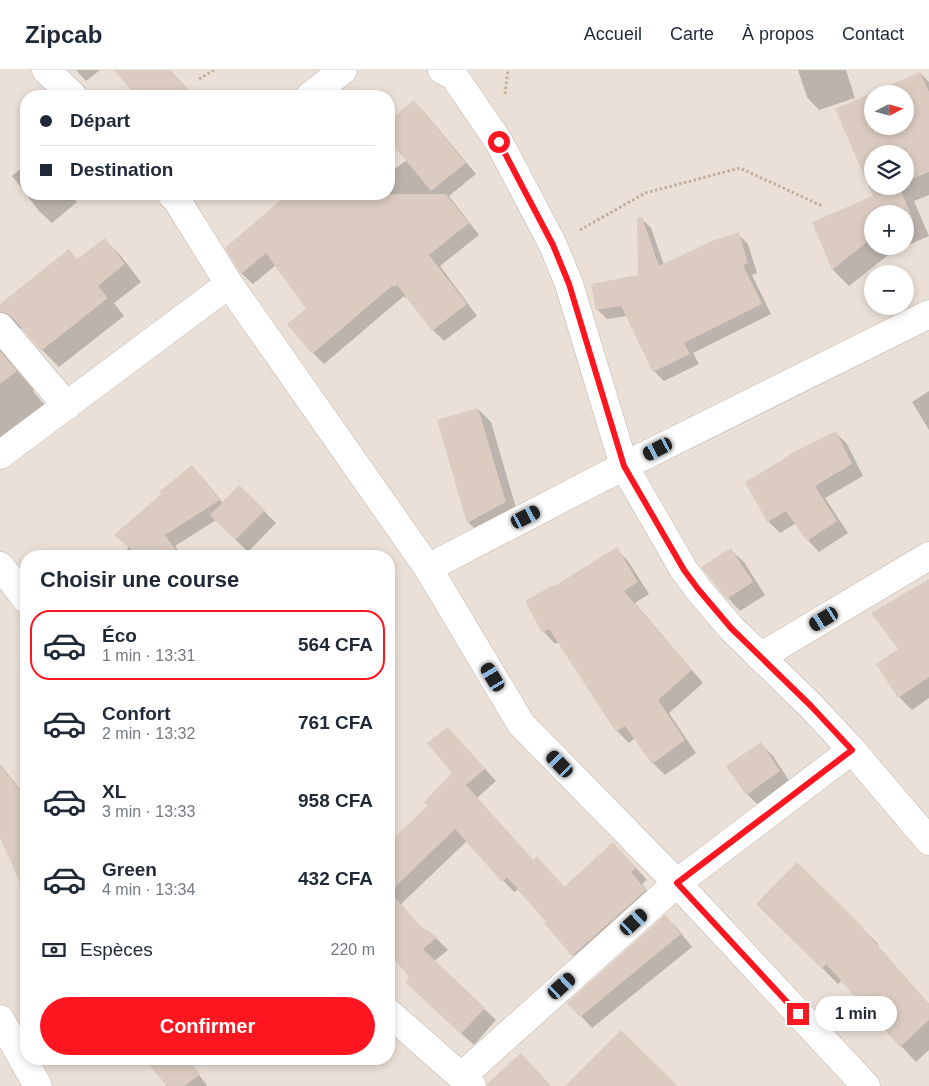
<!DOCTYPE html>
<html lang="fr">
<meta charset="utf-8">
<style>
body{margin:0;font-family:Helvetica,sans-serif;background:#f2f2f3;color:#1f2937;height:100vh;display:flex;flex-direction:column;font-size:19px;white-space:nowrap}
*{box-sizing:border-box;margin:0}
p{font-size:16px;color:#747a83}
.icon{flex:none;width:28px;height:28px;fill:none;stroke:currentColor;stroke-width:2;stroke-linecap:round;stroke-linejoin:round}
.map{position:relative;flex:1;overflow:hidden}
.side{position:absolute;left:20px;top:480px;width:375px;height:515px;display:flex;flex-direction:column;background:#fff;border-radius:20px;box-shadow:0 2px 8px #0003}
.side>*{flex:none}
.guide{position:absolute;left:20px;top:20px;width:375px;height:110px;border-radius:20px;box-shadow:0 2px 8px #0003;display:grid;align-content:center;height:110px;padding:0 20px;background:#fff}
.needle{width:32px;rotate:84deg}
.fabs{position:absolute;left:864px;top:15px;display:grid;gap:10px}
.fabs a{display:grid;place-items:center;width:50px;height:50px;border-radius:50%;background:#fff;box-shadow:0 2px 8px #0003;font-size:25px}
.end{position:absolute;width:22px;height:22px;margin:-11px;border:6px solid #ff1620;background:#fff;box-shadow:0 0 0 2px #fff}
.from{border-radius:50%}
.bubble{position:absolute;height:35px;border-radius:18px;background:#fff;box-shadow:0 2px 8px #0003;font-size:16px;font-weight:600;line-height:35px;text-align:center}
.car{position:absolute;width:15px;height:30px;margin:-15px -8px;border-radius:6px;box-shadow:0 0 4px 1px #0007;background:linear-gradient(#222 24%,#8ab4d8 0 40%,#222 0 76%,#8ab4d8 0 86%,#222 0)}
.guide b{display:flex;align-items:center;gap:18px;height:48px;font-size:19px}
.guide b+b{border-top:1px solid #e0e1e3}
.guide i{width:12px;height:12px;background:#1f2937}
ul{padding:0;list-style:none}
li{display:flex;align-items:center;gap:15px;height:70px;margin:0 10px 8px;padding:0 10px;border:2px solid transparent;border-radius:20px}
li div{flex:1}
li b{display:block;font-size:19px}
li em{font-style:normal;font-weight:600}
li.selected{border-color:#ff1620}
li>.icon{width:45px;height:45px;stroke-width:1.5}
h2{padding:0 20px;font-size:22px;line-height:60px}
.pay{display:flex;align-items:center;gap:12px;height:55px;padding:0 20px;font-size:19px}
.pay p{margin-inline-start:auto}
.action{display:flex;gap:10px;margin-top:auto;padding:10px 20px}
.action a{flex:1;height:58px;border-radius:30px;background:#ff1620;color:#fff;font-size:20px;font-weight:600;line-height:58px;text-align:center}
header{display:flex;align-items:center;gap:30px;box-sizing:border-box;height:70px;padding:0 25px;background:#fff;border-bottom:1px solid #e0e1e3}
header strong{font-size:24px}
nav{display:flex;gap:28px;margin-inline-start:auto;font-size:18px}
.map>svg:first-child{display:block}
</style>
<header>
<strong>Zipcab</strong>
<nav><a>Accueil</a><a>Carte</a><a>À propos</a><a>Contact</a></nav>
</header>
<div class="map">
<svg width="929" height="1016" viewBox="0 0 929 1016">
<rect width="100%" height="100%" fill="#f5efe9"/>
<!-- residential -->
<path fill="#eae0d7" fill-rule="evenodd" d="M 0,0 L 929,0 L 929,1016 L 0,1016 ZM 872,24 L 905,24 L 905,56 L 872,56 ZM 26,26 L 389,26 L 389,124 L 26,124 ZM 872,84 L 905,84 L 905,116 L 872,116 ZM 872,144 L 905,144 L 905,176 L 872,176 ZM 872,204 L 905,204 L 905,236 L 872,236 ZM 26,486 L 389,486 L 389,989 L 26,989 Z"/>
<!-- shadow -->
<path fill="#0003" fill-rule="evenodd" d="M 76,0 L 100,0 L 86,11 Z
M 115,0 L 170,0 L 194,26 L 138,26 Z
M 798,0 L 846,0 L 855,28 L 819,40 L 807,27 Z
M 920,3 L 929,12 L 929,125 L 914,131 L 929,166 L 892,182 L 849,216 L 833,200 L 813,153 L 874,127 L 837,40 L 872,24 L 872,56 L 905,56 ZM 872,84 L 905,84 L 905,116 L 872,116 ZM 872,144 L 905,144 L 905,176 L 872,176 Z
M 414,32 L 425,43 L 476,104 L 449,126 L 479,165 L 440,196 L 477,246 L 444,271 L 433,260 L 407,226 L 405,228 L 404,226 L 324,294 L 313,283 L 307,239 L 276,195 L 253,214 L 242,204 L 227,178 L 288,125 L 287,124 L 355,124 L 356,126 L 359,124 L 389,124 L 389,103 L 407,90 L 389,68 L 389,53 Z
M 26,94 L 26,124 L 70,124 L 77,132 L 52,153 L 39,141 L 12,106 Z
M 641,148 L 651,158 L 664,195 L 738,164 L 748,174 L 757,203 L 752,205 L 771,244 L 693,283 L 699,294 L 664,311 L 654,301 L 627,246 L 607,249 L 597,239 L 639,206 Z
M 105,170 L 121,186 L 141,212 L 114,233 L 124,246 L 59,297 L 42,280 L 24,259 L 16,258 L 0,242 L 78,190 Z
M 0,269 L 6,287 L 34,320 L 33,321 L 48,339 L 7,373 L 0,368 Z
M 929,321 L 929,360 L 912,332 Z
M 478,339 L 491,352 L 518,445 L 481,465 L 469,453 L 439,351 Z
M 836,363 L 847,374 L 863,406 L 825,428 L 848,463 L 819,482 L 808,470 L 796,453 L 780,463 L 768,451 L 746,412 Z
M 191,396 L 202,407 L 223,433 L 239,416 L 276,453 L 248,482 L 216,450 L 175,476 L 182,486 L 123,486 L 163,424 Z
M 616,479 L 628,491 L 649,524 L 635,533 L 703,613 L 669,643 L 696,683 L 665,705 L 653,693 L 635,668 L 629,673 L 617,661 L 559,572 L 555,574 L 544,562 L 526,532 L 554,518 Z
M 731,480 L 744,492 L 765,525 L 740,541 L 728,528 Z
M 929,511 L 929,628 L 912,640 L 899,627 L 877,594 L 900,579 Z
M 459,670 L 496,711 L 477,728 L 534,791 L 537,788 L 565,818 L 625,786 L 647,810 L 642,814 L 657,833 L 585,897 L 573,885 L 546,853 L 548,852 L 519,819 L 514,822 L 467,771 L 401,834 L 422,859 L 436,868 L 448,880 L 434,891 L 496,950 L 474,975 L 418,924 L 411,907 L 389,882 L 389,775 L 430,735 L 454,703 Z
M 761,674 L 773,686 L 792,715 L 760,737 L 747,724 Z
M 0,694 L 26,727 L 26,822 L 0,765 Z
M 797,794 L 878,874 L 877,875 L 929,934 L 929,980 L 916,992 L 901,976 L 842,910 L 838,914 L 758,834 Z
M 665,846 L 677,858 L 692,877 L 592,958 L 581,946 Z
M 146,989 L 186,989 L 207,1015 L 206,1016 L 165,1016 L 167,1014 Z"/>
<!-- building -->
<path fill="#dbcbc0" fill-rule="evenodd" d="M 114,0 L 170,0 L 193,26 L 136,26 Z
M 920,2 L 929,22 L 929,102 L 905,112 L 905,84 L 872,84 L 872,116 L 899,116 L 913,150 L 905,154 L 905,144 L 872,144 L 872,168 L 832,200 L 812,152 L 873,126 L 835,39 ZM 872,24 L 905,24 L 905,56 L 872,56 Z
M 414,30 L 466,93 L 431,121 L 389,70 L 389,51 Z
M 288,124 L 446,124 L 469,153 L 429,185 L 467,234 L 432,261 L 397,215 L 393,217 L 392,216 L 312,284 L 287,254 L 306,239 L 266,183 L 241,204 L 225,178 Z
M 642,147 L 659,196 L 712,171 L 739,162 L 748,193 L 743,195 L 762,234 L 684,273 L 690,284 L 653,302 L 621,236 L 596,240 L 591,214 L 638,205 L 637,148 Z
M 105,168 L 125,194 L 98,216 L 108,228 L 41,281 L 12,247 L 6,243 L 0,242 L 0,234 L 69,179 L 77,189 Z
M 0,281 L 17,301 L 0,314 Z
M 478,338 L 506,432 L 467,453 L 437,350 Z
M 836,361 L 852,394 L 815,416 L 837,451 L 807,471 L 786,441 L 767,452 L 745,412 L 789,386 L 788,385 Z
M 192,395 L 220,430 L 165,465 L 180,486 L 139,486 L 114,465 L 161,424 L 160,421 Z
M 239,415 L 265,440 L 235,470 L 210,445 Z
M 617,477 L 638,512 L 624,521 L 692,600 L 658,630 L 685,670 L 652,694 L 625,656 L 616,662 L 549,559 L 542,563 L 525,531 L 553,515 L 553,517 Z
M 731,478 L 753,512 L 727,529 L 701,497 Z
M 929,509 L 929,607 L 898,628 L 876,594 L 898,579 L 871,543 Z
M 448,657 L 485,699 L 466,715 L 533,790 L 537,786 L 564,817 L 613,772 L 636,798 L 631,802 L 646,820 L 572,886 L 544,853 L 546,852 L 507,807 L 502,812 L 455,759 L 390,822 L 419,855 L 437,867 L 423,879 L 485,938 L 461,964 L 405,912 L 409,907 L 389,883 L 389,773 L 428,735 L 424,732 L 452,703 L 427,673 Z
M 761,672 L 780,701 L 746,725 L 726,696 Z
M 0,695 L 26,728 L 26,825 L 0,768 Z
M 797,792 L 863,857 L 862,858 L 929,934 L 929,950 L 900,977 L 826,894 L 822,899 L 756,834 Z
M 665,845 L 681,864 L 580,947 L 567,933 Z
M 621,960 L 678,1016 L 565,1016 Z
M 521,983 L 551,1016 L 487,1016 L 487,1014 Z
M 144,989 L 188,989 L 200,1004 L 185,1016 L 167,1016 Z"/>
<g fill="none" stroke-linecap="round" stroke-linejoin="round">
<defs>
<path id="street" d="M 46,0 L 73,26
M 442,0 L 454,6 L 499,72 L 553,175 L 569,214 L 624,396 L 684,500 L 698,519 L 731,558 L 811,636 L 852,680 L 929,771
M 310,26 L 343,0
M 171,124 L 177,130 L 229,214 L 428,498 L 521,654 L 677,813 L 866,1016
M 0,257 L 67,336
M 0,385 L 229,214
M 0,496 L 26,529
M 428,498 L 624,396 L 929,244
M 760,587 L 929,486
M 389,943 L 472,1016
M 0,949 L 38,1016
M 462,1006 L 677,813 L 852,680"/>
</defs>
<!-- street casing -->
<use href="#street" stroke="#c2b5ab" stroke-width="29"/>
<!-- path -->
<path stroke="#c4ae9b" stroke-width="3" stroke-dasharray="2.5 2.5" stroke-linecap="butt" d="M 199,9 L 214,0
M 505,24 L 508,0
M 580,160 L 645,123 L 740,98 L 822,136"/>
<!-- street -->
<use href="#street" stroke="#fff" stroke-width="28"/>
</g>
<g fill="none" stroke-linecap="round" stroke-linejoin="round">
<!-- route -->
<path stroke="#ff1620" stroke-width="6" d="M 499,72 L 553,175 L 569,214 L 624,396 L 684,500 L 698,519 L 731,558 L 811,636 L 852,680 L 677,813 L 798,944"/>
</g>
</svg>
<div class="fabs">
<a><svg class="needle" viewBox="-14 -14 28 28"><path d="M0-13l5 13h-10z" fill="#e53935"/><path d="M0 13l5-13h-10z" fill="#747a83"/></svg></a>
<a><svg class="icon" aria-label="layers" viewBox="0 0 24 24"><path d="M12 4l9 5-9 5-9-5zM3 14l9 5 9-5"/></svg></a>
<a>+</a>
<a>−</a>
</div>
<i class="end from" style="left:499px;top:72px"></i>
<i class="end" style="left:798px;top:944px"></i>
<div class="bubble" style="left:815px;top:926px;width:82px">1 min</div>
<i class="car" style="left:658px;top:379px;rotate:243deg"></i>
<i class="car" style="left:526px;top:447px;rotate:63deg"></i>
<i class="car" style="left:824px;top:549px;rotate:239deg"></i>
<i class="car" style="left:493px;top:607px;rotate:329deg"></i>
<i class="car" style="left:560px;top:694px;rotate:316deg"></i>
<i class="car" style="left:634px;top:852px;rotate:48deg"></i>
<i class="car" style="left:562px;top:916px;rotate:48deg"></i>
<div class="guide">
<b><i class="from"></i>Départ</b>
<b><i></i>Destination</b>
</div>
<section class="side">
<h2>Choisir une course</h2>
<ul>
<li class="selected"><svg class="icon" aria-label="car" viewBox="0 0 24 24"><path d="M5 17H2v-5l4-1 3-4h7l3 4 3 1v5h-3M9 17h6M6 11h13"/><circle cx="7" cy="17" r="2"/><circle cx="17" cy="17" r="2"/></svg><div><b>Éco</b><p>1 min · 13:31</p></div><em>564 CFA</em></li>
<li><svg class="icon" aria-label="car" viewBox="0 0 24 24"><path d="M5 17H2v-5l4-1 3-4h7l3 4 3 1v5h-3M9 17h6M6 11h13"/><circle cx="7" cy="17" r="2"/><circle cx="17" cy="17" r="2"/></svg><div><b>Confort</b><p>2 min · 13:32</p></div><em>761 CFA</em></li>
<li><svg class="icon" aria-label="car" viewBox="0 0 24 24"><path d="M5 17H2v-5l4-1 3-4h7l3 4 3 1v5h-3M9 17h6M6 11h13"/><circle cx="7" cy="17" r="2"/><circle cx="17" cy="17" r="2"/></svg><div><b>XL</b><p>3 min · 13:33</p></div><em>958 CFA</em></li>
<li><svg class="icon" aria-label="car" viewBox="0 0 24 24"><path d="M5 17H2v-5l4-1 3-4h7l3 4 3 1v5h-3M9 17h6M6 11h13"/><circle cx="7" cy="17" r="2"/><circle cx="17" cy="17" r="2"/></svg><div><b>Green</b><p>4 min · 13:34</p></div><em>432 CFA</em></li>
</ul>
<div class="pay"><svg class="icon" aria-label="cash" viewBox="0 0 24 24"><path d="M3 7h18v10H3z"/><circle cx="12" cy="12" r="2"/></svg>Espèces<p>220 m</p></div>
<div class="action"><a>Confirmer</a></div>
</section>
</div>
